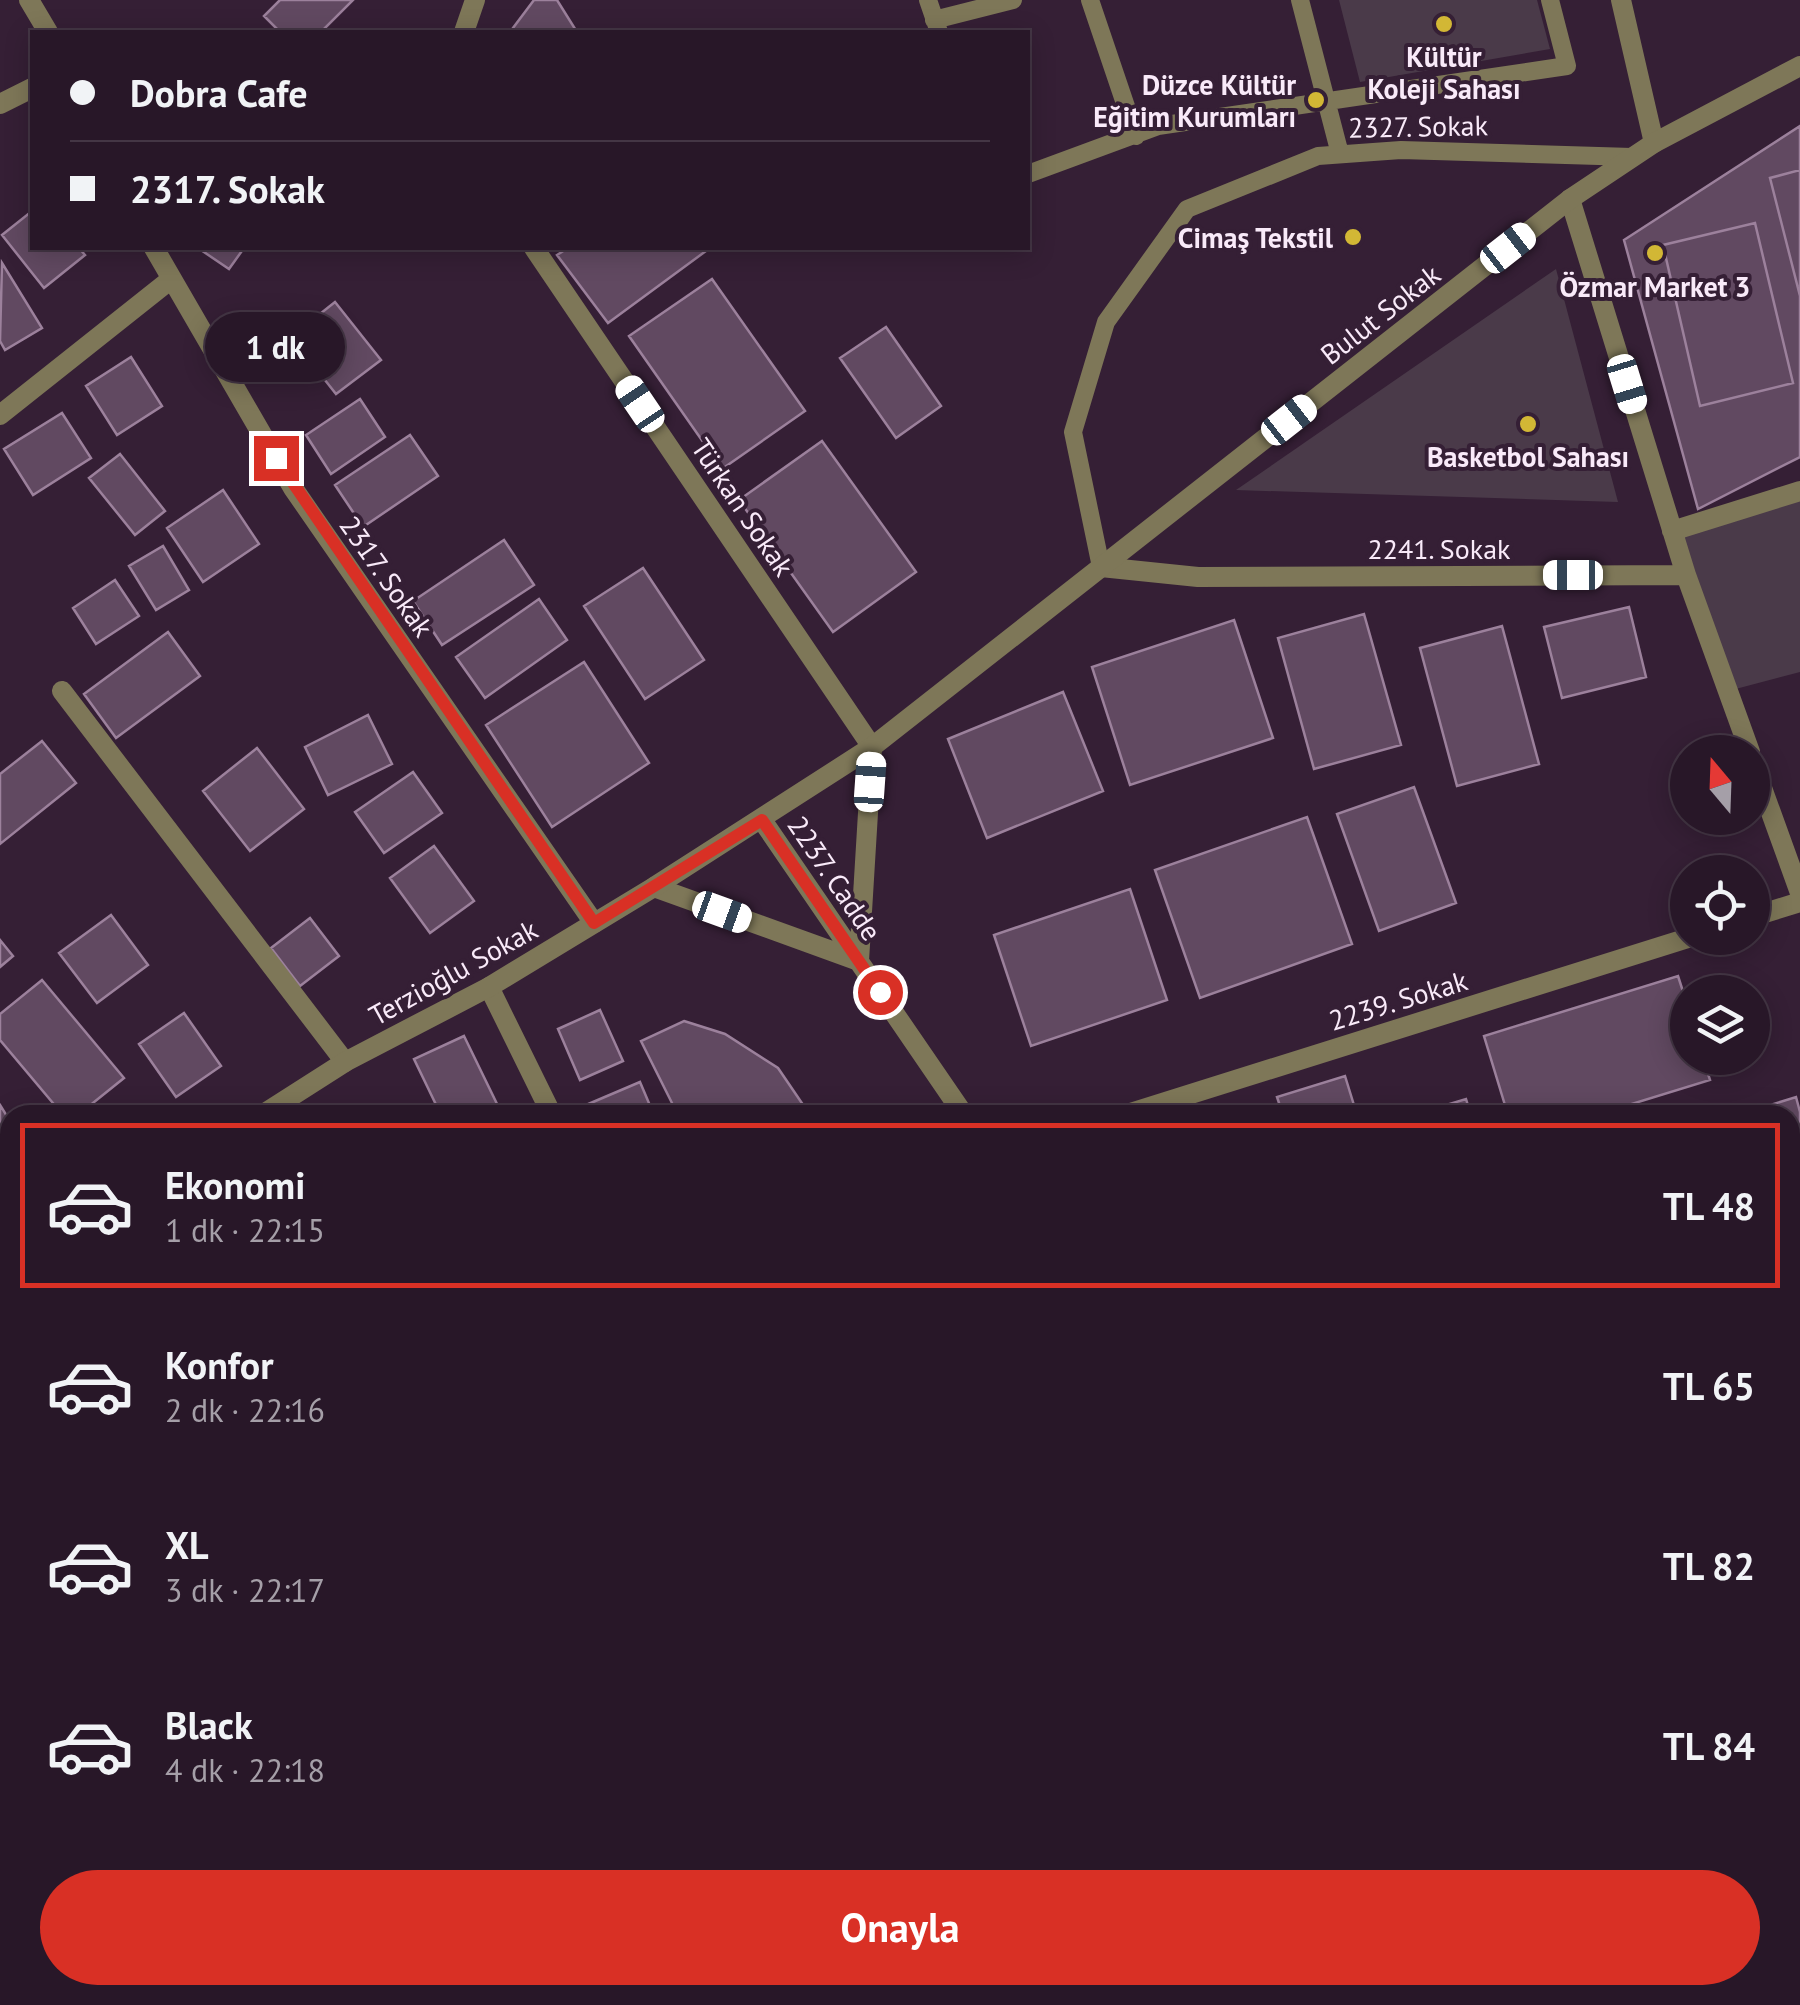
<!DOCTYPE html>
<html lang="tr">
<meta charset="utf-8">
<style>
body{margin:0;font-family:"PT Sans",sans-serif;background:#342434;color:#f1f3f6;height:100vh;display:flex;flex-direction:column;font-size:38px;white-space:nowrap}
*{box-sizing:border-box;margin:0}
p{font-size:32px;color:#a59fa8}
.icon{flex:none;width:55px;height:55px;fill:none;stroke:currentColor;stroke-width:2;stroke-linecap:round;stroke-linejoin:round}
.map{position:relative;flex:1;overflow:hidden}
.sheet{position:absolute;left:0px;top:1105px;width:1800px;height:900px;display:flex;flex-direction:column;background:#281728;border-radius:30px 30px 0 0;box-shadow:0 5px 25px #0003,0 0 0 2px #443645}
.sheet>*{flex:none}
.banner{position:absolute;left:30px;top:30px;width:1000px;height:220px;border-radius:0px;box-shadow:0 5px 25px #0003,0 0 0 2px #443645;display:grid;align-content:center;height:220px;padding:0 40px;background:#281728}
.needle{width:65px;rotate:341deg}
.tools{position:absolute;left:1670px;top:735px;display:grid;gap:20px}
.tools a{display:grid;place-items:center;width:100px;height:100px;border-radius:50%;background:#281728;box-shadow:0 5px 25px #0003,0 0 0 2px #443645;font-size:50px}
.end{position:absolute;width:45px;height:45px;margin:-22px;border:12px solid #d93025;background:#fff;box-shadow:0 0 0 5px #fff}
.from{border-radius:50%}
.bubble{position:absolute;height:70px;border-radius:35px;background:#281728;box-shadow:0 5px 25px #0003,0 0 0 2px #443645;font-size:32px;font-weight:800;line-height:70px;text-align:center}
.car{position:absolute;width:30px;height:60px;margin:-30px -15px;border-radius:12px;box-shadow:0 0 8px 2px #0007;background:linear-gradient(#fff 24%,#345 0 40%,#fff 0 76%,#345 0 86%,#fff 0)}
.banner b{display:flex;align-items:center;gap:35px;height:95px;font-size:38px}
.banner b+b{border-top:2px solid #443645}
.banner i{width:25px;height:25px;background:#f1f3f6}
ul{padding:18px 0 0;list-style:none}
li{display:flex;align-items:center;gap:30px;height:165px;margin:0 20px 15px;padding:0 20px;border:5px solid transparent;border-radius:0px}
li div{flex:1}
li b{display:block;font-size:38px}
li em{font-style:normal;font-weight:800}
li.active{border-color:#d93025}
li>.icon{width:90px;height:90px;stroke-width:1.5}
.primary-button{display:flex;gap:20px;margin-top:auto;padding:20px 40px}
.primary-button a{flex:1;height:115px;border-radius:60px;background:#d93025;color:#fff;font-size:40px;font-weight:800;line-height:115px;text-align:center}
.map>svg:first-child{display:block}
</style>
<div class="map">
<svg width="1800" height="2005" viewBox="0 0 1800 2005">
<rect width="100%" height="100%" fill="#351f35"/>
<!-- green -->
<path fill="#4a3a49" d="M 1339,0 L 1537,0 L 1550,49 L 1360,82 Z
M 1556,269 L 1618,502 L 1236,490 Z
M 1800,491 L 1800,672 L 1728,691 L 1672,531 Z
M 1800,1300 L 1800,1512 L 1791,1515 L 1790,1304 Z"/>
<!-- building -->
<path fill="#614961" stroke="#9c819c" stroke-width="2.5" d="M 280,0 L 353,0 L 321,32 L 280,32 L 264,16 Z
M 534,0 L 557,0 L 577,32 L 510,32 Z
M 1800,126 L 1800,457 L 1698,509 L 1624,240 Z
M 1800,170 L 1800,296 L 1770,178 Z
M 32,211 L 32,248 L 79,248 L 85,255 L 44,288 L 2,235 Z
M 1755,223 L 1793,383 L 1700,406 L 1663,245 Z
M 198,248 L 244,248 L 229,269 Z
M 568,248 L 710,248 L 608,323 L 557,255 Z
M 2,263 L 42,328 L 5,350 L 0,341 Z
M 712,279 L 805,411 L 722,469 L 629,336 Z
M 335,302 L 381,360 L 336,394 L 291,337 Z
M 886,327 L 941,406 L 896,438 L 840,358 Z
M 131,357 L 162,406 L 117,435 L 86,386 Z
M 360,399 L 385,437 L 331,474 L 306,435 Z
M 62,413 L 91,458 L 33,495 L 4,449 Z
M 410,435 L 438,476 L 363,527 L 335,485 Z
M 822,441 L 916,572 L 833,632 L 739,500 Z
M 120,454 L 165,511 L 135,535 L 89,478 Z
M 223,490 L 259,544 L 203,582 L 167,528 Z
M 504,540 L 534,585 L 442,645 L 413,601 Z
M 163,546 L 189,590 L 156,610 L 129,566 Z
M 643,568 L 704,660 L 645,699 L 584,606 Z
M 115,580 L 139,616 L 96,644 L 73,608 Z
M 539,599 L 567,640 L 485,698 L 456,657 Z
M 1629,607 L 1646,677 L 1562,698 L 1544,627 Z
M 1364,614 L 1401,745 L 1314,769 L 1278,638 Z
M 1234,620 L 1273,738 L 1130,785 L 1092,667 Z
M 1502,626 L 1539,764 L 1457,786 L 1420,648 Z
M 168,632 L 200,676 L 116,738 L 84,694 Z
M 584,662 L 649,763 L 552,827 L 486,725 Z
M 1063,692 L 1103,791 L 987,838 L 948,739 Z
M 368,715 L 392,764 L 328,795 L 305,747 Z
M 42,741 L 76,783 L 0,844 L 0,774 Z
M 257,748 L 304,809 L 250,851 L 203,791 Z
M 413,772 L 442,813 L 384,853 L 355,812 Z
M 1414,787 L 1456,903 L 1379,931 L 1337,814 Z
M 1307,817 L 1352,944 L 1200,998 L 1155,870 Z
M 434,846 L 474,901 L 430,933 L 390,878 Z
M 1130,889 L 1167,1000 L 1031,1046 L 994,935 Z
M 111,915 L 148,965 L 97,1003 L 59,953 Z
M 310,918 L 339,956 L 300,986 L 271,948 Z
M 0,940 L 13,956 L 0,967 Z
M 1678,976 L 1688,1007 L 1688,1058 L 1703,1058 L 1710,1080 L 1596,1115 L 1508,1115 L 1484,1036 Z
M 42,980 L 124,1078 L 78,1115 L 63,1115 L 0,1040 L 0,1014 Z
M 600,1010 L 623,1061 L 580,1080 L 558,1029 Z
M 184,1013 L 221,1066 L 176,1097 L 139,1044 Z
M 684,1021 L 725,1034 L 778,1068 L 810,1115 L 678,1115 L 641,1041 Z
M 464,1036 L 497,1104 L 474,1115 L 441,1115 L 414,1059 Z
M 1345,1076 L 1357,1115 L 1283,1115 L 1277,1097 Z
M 640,1082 L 654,1115 L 591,1115 L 586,1105 Z
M 1796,1097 L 1800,1112 L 1800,1213 L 1790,1216 L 1790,1115 L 1738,1115 Z
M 1466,1099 L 1471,1115 L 1413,1115 Z
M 0,1105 L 10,1121 L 10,1134 L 0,1140 Z
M 10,1351 L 10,1463 L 0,1469 L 0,1357 Z
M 1796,1586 L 1800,1599 L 1800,1741 L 1790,1745 L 1790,1588 Z
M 1800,1891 L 1800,2005 L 1776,2005 L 1773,1995 L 1790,1995 L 1790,1894 Z
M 539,1995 L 674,1995 L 654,2005 L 544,2005 Z
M 745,1995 L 761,1995 L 766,2005 L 726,2005 Z
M 1242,1995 L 1363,1995 L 1368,2005 L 1222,2005 Z
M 1639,1995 L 1734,1995 L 1737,2005 L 1642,2005 Z"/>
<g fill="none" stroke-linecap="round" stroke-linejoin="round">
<!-- service -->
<path stroke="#7e7758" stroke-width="18" d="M 928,0 L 939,32
M 1090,0 L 1136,136
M 1300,0 L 1340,154
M 934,20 L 1013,0
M 1028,174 L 1158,126 L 1567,66 L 1550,0
M 1101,567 L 1073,432 L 1106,322 L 1187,209 L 1318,156 L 1401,150 L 1632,157"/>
<!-- minor -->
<path stroke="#7e7758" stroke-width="20" d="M 29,0 L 48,32
M 1621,0 L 1654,143
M 464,32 L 475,0
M 0,104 L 32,88
M 154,248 L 293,488 L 594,923
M 534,248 L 872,747 L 859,961 L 654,887
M 0,415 L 170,280
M 1672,531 L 1800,491
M 1101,567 L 1198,577 L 1686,575 L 1570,199
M 1686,575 L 1750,752
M 62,691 L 345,1062
M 1752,760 L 1800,893
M 762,820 L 964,1115
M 1752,917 L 1800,902
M 489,987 L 552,1115
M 1124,1115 L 1688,938
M 1790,1270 L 1800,1267
M 1790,1550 L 1800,1547
M 474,1995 L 478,2005
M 1519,1995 L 1525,2005
M 316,2005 L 335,1995"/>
<!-- tertiary -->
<path stroke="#7e7758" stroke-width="20" d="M 262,1115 L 345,1062 L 489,987 L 654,887 L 872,747 L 1570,199 L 1654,143 L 1800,66
M 0,1280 L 10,1275"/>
</g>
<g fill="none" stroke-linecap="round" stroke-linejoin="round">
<!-- route -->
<path stroke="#d93025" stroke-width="12" d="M 276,458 L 594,923 L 762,820 L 880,992"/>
</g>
<!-- markers -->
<g fill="#d2b735" stroke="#351f35" stroke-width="4">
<circle cx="1444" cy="24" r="10"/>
<circle cx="1316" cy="100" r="10"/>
<circle cx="1353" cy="237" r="10"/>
<circle cx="1655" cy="253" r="10"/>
<circle cx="1528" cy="424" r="10"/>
</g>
<g text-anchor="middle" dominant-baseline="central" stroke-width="8" stroke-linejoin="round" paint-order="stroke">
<!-- poi labels -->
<g font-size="28" font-weight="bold" fill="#f9eaf9" stroke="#351f35">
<text x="1444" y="56">Kültür<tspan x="1444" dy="32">Koleji Sahası</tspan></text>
<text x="1296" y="84" text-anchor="end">Düzce Kültür<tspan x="1296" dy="32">Eğitim Kurumları</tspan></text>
<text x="1333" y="237" text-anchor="end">Cimaş Tekstil</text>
<text x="1655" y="286">Özmar Market 3</text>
<text x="1528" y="456">Basketbol Sahası</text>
</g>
<!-- street labels -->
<g font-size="28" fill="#f9eaf9" stroke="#351f35">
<text transform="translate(1418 126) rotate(-1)">2327. Sokak</text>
<text transform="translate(1380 314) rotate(-38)">Bulut Sokak</text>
<text transform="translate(743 507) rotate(56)">Türkan Sokak</text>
<text x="1439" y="548">2241. Sokak</text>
<text transform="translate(387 576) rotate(55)">2317. Sokak</text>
<text transform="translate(835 878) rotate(56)">2237. Cadde</text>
<text transform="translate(453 972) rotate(-29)">Terzioğlu Sokak</text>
<text transform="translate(1398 1000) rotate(-17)">2239. Sokak</text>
</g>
</g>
</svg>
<div class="tools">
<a><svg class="needle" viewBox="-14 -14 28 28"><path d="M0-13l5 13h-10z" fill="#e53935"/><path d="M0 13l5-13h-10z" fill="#a59fa8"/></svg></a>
<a><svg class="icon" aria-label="locate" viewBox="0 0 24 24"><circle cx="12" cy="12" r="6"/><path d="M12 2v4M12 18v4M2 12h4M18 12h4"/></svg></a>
<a><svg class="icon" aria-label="layers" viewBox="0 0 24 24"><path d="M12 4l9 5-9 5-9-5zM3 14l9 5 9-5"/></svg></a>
</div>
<i class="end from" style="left:880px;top:992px"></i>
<i class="end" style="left:276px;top:458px"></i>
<div class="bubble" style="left:205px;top:312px;width:140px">1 dk</div>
<i class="car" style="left:1508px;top:248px;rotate:52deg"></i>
<i class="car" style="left:1627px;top:384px;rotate:163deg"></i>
<i class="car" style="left:640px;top:404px;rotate:326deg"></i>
<i class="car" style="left:1289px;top:420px;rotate:52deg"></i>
<i class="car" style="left:1573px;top:575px;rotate:270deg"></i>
<i class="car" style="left:870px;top:782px;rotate:4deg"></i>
<i class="car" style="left:722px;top:912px;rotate:110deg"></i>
<div class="banner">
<b><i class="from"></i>Dobra Cafe</b>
<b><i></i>2317. Sokak</b>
</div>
<section class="sheet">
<ul>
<li class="active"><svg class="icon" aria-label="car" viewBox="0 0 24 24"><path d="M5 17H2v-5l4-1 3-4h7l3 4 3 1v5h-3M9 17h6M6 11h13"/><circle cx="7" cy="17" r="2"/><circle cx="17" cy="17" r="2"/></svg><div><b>Ekonomi</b><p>1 dk · 22:15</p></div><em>TL 48</em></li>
<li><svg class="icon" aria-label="car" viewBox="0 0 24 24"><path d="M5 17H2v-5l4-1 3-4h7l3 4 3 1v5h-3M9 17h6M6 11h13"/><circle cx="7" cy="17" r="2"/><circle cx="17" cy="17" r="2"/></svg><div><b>Konfor</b><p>2 dk · 22:16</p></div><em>TL 65</em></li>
<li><svg class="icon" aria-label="car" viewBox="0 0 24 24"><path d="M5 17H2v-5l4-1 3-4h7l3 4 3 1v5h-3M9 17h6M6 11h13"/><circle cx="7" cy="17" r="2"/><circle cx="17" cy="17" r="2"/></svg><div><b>XL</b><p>3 dk · 22:17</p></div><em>TL 82</em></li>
<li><svg class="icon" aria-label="car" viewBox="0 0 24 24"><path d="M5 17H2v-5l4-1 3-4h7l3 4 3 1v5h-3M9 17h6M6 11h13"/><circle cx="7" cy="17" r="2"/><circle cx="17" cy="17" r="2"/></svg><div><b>Black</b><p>4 dk · 22:18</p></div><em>TL 84</em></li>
</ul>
<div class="primary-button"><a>Onayla</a></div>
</section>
</div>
